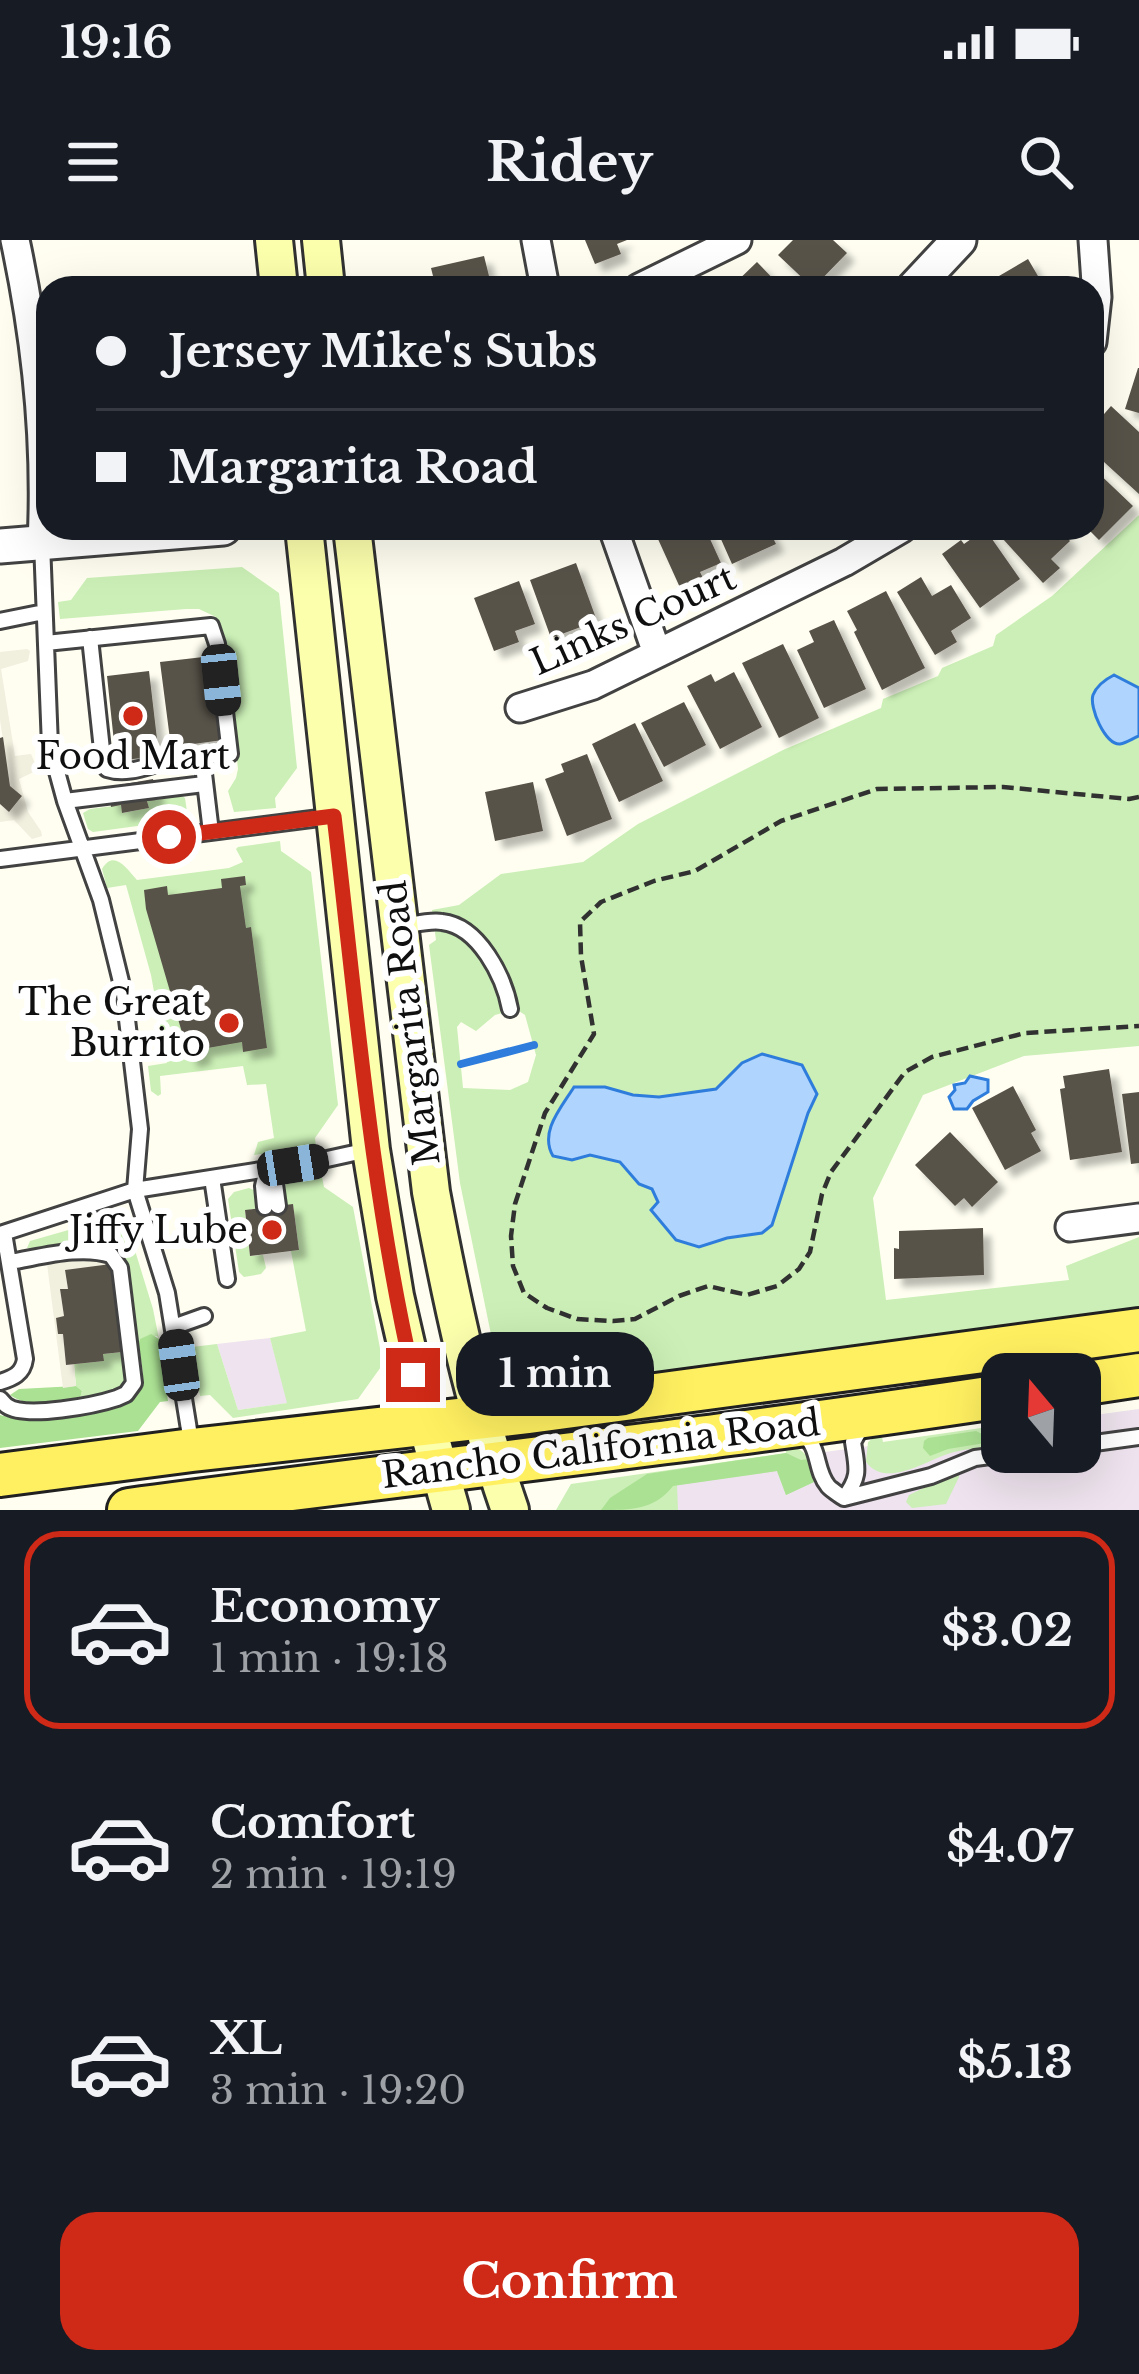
<!DOCTYPE html>
<meta charset="utf-8">
<style>
body{margin:0;font-family:"Libre Baskerville",serif;background:#242831;color:#f1f3f6;height:100vh;display:flex;flex-direction:column;font-size:45px;white-space:nowrap}
*{box-sizing:border-box;margin:0}
p{font-size:39px;color:#9ea1a6}
.icon{flex:none;width:66px;height:66px;fill:none;stroke:currentColor;stroke-width:2;stroke-linecap:round;stroke-linejoin:round}
.map{position:relative;height:1270px;overflow:hidden}
.side{display:flex;flex-direction:column;background:#171b24;flex:1}
.side>*{flex:none}
.top-card{position:absolute;left:36px;top:36px;width:1068px;height:264px;border-radius:36px;box-shadow:0 12px 48px #0002;display:grid;align-content:center;height:264px;padding:0 60px;background:#171b24}
.needle{width:78px;rotate:341deg}
.controls{position:absolute;left:981px;top:1113px;display:grid;gap:24px}
.controls a{display:grid;place-items:center;width:120px;height:120px;border-radius:24px;background:#171b24;box-shadow:0 12px 48px #0002;font-size:60px}
.end{position:absolute;width:54px;height:54px;margin:-27px;border:15px solid #cf2917;background:#fff;box-shadow:0 0 0 6px #fff}
.from{border-radius:50%}
.bubble{position:absolute;height:84px;border-radius:36px;background:#171b24;box-shadow:0 12px 48px #0002;font-size:39px;font-weight:700;line-height:84px;text-align:center}
.car{position:absolute;width:36px;height:72px;margin:-36px -18px;border-radius:15px;box-shadow:0 0 9px 3px #0007;background:linear-gradient(#222 24%,#8ab4d8 0 40%,#222 0 76%,#8ab4d8 0 86%,#222 0)}
.top-card b{display:flex;align-items:center;gap:42px;height:114px;font-size:45px}
.top-card b+b{border-top:3px solid #363941}
.top-card i{width:30px;height:30px;background:#f1f3f6}
ul{padding:21px 0 0;list-style:none}
li{display:flex;align-items:center;gap:36px;height:198px;margin:0 24px 18px;padding:0 36px;border:6px solid transparent;border-radius:36px}
li div{flex:1}
li b{display:block;font-size:45px}
li em{font-style:normal;font-weight:700}
li.on{border-color:#cf2917}
li>.icon{width:108px;height:108px;stroke-width:1.5}
.cta{display:flex;gap:24px;margin-top:auto;padding:24px 60px}
.cta a{flex:1;height:138px;border-radius:36px;background:#cf2917;color:#fff;font-size:48px;font-weight:700;line-height:138px;text-align:center}
.status{display:flex;justify-content:space-between;align-items:center;height:84px;padding:0 60px;background:#171b24;direction:ltr}
.status svg{height:33px;fill:currentColor}
header{display:flex;justify-content:space-between;align-items:center;height:156px;padding:0 60px;background:#171b24;font-size:54px;font-weight:700}
.map>svg:first-child{display:block}
</style>
<div class="status"><b>19:16</b><svg viewBox="0 0 49 12"><path d="M0 12V9h3v3zM5 12V6h3v6zM10 12V3h3v9zM15 12V0h3v12zM26 1h20v11H26zM47 4h2v5h-2z"/></svg></div>
<header><svg class="icon" aria-label="menu" viewBox="0 0 24 24"><path d="M4 6h16M4 12h16M4 18h16"/></svg>Ridey<svg class="icon" aria-label="search" viewBox="0 0 24 24"><circle cx="10" cy="10" r="6"/><path d="M15 15l6 6"/></svg></header>
<div class="map">
<svg width="1139" height="1270" viewBox="0 0 1139 1270">
<defs>
<filter id="shadow"><feDropShadow dx="8" dy="8" stdDeviation="3" flood-color="#0004"/></filter>
</defs>
<rect width="100%" height="100%" fill="#fffef1"/>
<!-- industrial -->
<path fill="#eee3ee" d="M 270,1098 L 288,1163 L 238,1170 L 217,1104 Z
M 1139,1169 L 1139,1270 L 559,1270 L 573,1246 L 1002,1188 L 1002,1212 L 1080,1212 L 1080,1177 Z"/>
<!-- green -->
<path fill="#cbefb6" fill-rule="evenodd" d="M 1139,275 L 1139,806 L 1024,816 L 923,855 L 873,958 L 886,1060 L 1069,1040 L 1066,1026 L 1139,997 L 1139,1070 L 597,1140 L 577,1130 L 528,1135 L 494,1109 L 460,943 L 429,705 L 436,700 L 432,670 L 459,665 L 501,634 L 583,622 L 638,584 L 783,510 L 881,468 L 883,459 L 938,436 L 942,428 L 993,406 L 996,395 L 1052,356 ZM 516,769 L 525,775 L 536,815 L 528,842 L 510,850 L 463,848 L 457,787 L 461,782 L 476,791 L 495,775 Z
M 242,327 L 279,353 L 297,528 L 275,558 L 276,568 L 234,572 L 228,551 L 236,538 L 238,529 L 224,400 L 216,377 L 199,369 L 186,369 L 60,379 L 58,362 L 71,360 L 87,338 Z
M 182,556 L 185,558 L 187,572 L 182,580 L 93,592 L 88,589 L 83,573 L 90,569 L 121,565 L 123,573 L 148,568 L 147,561 Z
M 280,601 L 281,611 L 311,632 L 338,865 L 315,898 L 316,906 L 254,915 L 258,902 L 274,898 L 266,844 L 247,845 L 243,826 L 160,836 L 161,854 L 158,856 L 151,851 L 148,826 L 167,823 L 151,735 L 126,645 L 107,648 L 102,629 C 114,609 126,628 137,640 L 229,628 L 243,622 L 236,609 L 238,607 Z
M 322,937 L 324,947 L 353,967 L 383,1124 L 358,1159 L 233,1178 L 210,1155 L 200,1156 L 192,1107 L 217,1104 L 238,1170 L 287,1163 L 270,1098 L 306,1091 L 291,1011 L 299,1010 L 293,965 L 285,965 L 283,948 L 289,941 Z
M 249,948 L 256,951 L 258,968 L 245,971 L 250,1016 L 263,1015 L 266,1028 L 261,1034 L 244,1037 L 239,1032 L 228,959 L 234,952 Z
M 114,977 L 129,991 L 153,1069 L 159,1099 L 157,1096 L 140,1099 L 138,1104 L 127,1030 C 113,987 60,1013 27,1008 L 30,1001 Z
M 122,1112 L 126,1131 L 124,1146 L 106,1155 L 76,1160 L 80,1158 L 82,1151 L 76,1146 L 74,1124 L 103,1121 L 103,1114 Z
M 1002,1185 L 1002,1205 C 986,1207 970,1208 954,1212 C 929,1218 887,1250 866,1222 L 868,1202 L 881,1192 L 883,1202 Z
M 793,1206 C 809,1213 816,1226 814,1242 L 786,1255 L 777,1231 L 677,1245 L 678,1270 L 556,1270 L 571,1244 L 786,1213 L 785,1207 Z
M 959,1231 L 959,1237 L 946,1264 L 912,1268 L 906,1262 L 909,1255 Z"/>
<!-- forest -->
<path fill="#abe193" d="M 151,1094 L 159,1099 L 168,1161 L 160,1162 L 138,1191 L 0,1208 L 0,1175 C 25,1183 125,1175 139,1151 C 147,1138 140,1118 138,1104 L 140,1099 Z
M 76,1146 L 82,1151 L 80,1158 C 58,1164 30,1169 10,1155 L 19,1149 Z
M 976,1191 L 986,1196 L 985,1203 L 948,1209 L 930,1216 L 923,1208 L 924,1201 L 928,1198 Z
M 786,1213 L 801,1220 L 809,1219 L 815,1230 L 814,1242 L 786,1255 L 777,1231 L 673,1246 C 654,1270 631,1270 601,1270 L 610,1258 L 647,1234 Z"/>
<!-- plaza -->
<path fill="#f1efde" d="M 27,409 L 30,411 L 28,421 L 1,429 L 15,516 L 31,514 L 38,530 L 19,539 L 28,572 L 41,591 L 42,596 L 32,599 L 14,580 L 0,582 L 0,564 L 9,572 L 22,557 L 10,546 L 0,480 L 0,412 Z
M 96,1018 L 111,1024 L 65,1031 L 68,1049 L 60,1050 L 64,1076 L 56,1079 L 63,1094 L 66,1125 L 74,1124 L 76,1146 L 63,1148 L 47,1024 Z"/>
<!-- water -->
<path fill="#afd4fd" stroke="#2e7ddc" stroke-width="3" d="M 1114,435 L 1139,448 L 1139,496 C 1133,498 1127,503 1120,504 C 1105,505 1089,467 1093,455 C 1097,445 1106,439 1114,435 Z
M 762,814 L 802,825 L 817,854 L 808,873 L 772,985 L 762,993 L 727,998 L 699,1007 L 676,1000 L 651,970 L 658,962 L 652,949 L 639,944 L 620,922 L 590,915 L 572,920 L 553,916 C 539,892 561,868 574,847 L 605,847 L 633,855 L 659,857 L 716,849 L 742,823 Z
M 970,836 L 988,840 L 988,852 L 973,861 L 967,869 L 954,869 L 949,857 L 955,850 L 954,845 L 965,843 Z"/>
<g fill="none" stroke-linecap="round" stroke-linejoin="round">
<!-- stream -->
<path stroke="#2e7ddc" stroke-width="8" d="M 461,824 L 534,805"/>
</g>
<!-- building -->
<path fill="#59524a" filter="url(#shadow)" d="M 585,0 L 627,0 L 617,4 L 621,14 L 595,24 Z
M 793,0 L 833,0 L 847,13 L 813,48 L 778,15 Z
M 484,16 L 492,48 L 436,48 L 431,28 Z
M 1028,19 L 1045,48 L 990,48 L 987,43 Z
M 757,22 L 782,48 L 730,48 Z
M 1138,128 L 1139,128 L 1139,173 L 1125,169 Z
M 1111,166 L 1139,192 L 1139,254 L 1092,211 L 1102,197 L 1092,188 Z
M 1092,227 L 1133,266 L 1099,300 L 1087,288 L 1092,288 Z
M 653,288 L 705,288 L 721,323 L 700,332 L 705,342 L 682,352 Z
M 716,288 L 768,288 L 776,304 L 732,324 Z
M 993,288 L 1058,288 L 1070,301 L 1051,319 L 1060,328 L 1043,343 Z
M 985,289 L 1020,339 L 980,368 L 942,314 L 961,300 L 964,304 Z
M 576,323 L 597,381 L 551,398 L 530,340 Z
M 921,337 L 932,356 L 951,345 L 971,378 L 951,391 L 957,402 L 935,415 L 897,352 Z
M 519,341 L 535,384 L 515,391 L 519,402 L 494,411 L 474,358 Z
M 886,351 L 925,428 L 882,450 L 854,392 L 857,390 L 847,371 Z
M 834,380 L 866,449 L 824,468 L 797,410 L 814,402 L 809,391 Z
M 783,404 L 819,478 L 779,498 L 742,423 Z
M 212,416 L 223,500 L 171,507 L 160,422 Z
M 149,431 L 159,516 L 116,521 L 107,436 Z
M 734,432 L 762,487 L 720,509 L 687,446 L 711,434 L 715,442 Z
M 684,462 L 706,505 L 664,527 L 641,483 Z
M 635,483 L 663,541 L 619,562 L 592,504 Z
M 3,497 L 10,546 L 22,556 L 9,572 L 0,564 L 0,498 Z
M 587,514 L 612,579 L 567,596 L 545,539 L 564,532 L 561,524 Z
M 153,539 L 157,560 L 147,561 L 149,568 L 122,573 L 121,565 L 111,567 L 108,547 Z
M 533,542 L 543,591 L 495,601 L 485,552 Z
M 245,636 L 246,645 L 240,646 L 246,688 L 251,687 L 267,808 L 243,812 L 242,802 L 202,809 L 204,816 L 190,820 L 146,669 L 144,650 L 167,646 L 168,655 L 222,648 L 221,639 Z
M 1109,829 L 1122,912 L 1070,920 L 1060,849 L 1065,848 L 1063,836 Z
M 1013,846 L 1036,890 L 1031,893 L 1041,911 L 1005,930 L 972,868 Z
M 1139,852 L 1139,923 L 1131,924 L 1122,854 Z
M 950,892 L 998,942 L 972,967 L 964,958 L 955,966 L 915,925 Z
M 293,964 L 299,1010 L 250,1016 L 245,970 Z
M 983,988 L 984,1035 L 894,1039 L 894,1008 L 899,1009 L 899,991 Z
M 111,1024 L 122,1112 L 103,1114 L 104,1121 L 66,1125 L 63,1094 L 58,1094 L 56,1078 L 64,1076 L 60,1049 L 68,1049 L 65,1030 Z"/>
<g fill="none" stroke-linecap="round" stroke-linejoin="round">
<defs>
<path id="service" d="M 42,303 L 50,506 L 65,561 L 101,660 L 124,754 L 140,889 L 135,950 L 167,1053 L 191,1202
M 0,381 L 44,372
M 46,403 L 211,386 L 217,404 L 230,514 C 213,516 195,517 178,519 C 154,522 131,537 107,529 L 103,519 L 90,398
M 202,517 L 211,592
M 65,561 L 204,544
M 0,619 L 335,576
M 404,686 C 416,684 430,680 442,682 C 479,686 504,737 510,769
M 267,929 L 275,944 L 278,966
M 212,938 L 227,1039
M 265,967 L 263,946 L 267,929
M 0,994 L 135,950 L 318,921 L 368,910
M 173,1087 L 204,1076
M 0,1142 C 13,1138 23,1134 25,1119 L 4,993
M 0,1159 C 2,1161 4,1164 7,1166 C 26,1179 96,1165 117,1158 L 126,1154 L 134,1143 L 120,1028 L 111,1015 C 80,1005 41,1017 9,1022
M 801,1193 C 821,1206 814,1229 828,1246 C 829,1248 842,1257 844,1258
M 1080,1205 L 1139,1197
M 844,1258 L 931,1236 L 975,1218 L 1022,1212
M 844,1258 C 861,1236 857,1228 853,1202 L 862,1186"/>
<path id="minor" d="M 15,0 C 36,98 47,203 42,303
M 536,0 L 545,48
M 639,48 L 737,0
M 1092,102 L 1097,57 L 1093,0
M 613,288 L 657,413
M 520,468 L 593,445 L 844,322 L 902,288
M 1070,987 L 1139,978"/>
<path id="tertiary" d="M 914,48 L 959,0
M 0,306 L 223,288"/>
<path id="secondary" d="M 274,0 L 279,48
M 321,0 L 326,48
M 304,288 L 371,910 L 395,1056 L 415,1143 L 451,1270
M 352,288 L 431,952 C 451,1059 474,1167 510,1270"/>
<path id="primary" d="M 1080,1144 L 1139,1135
M 0,1235 L 192,1210 L 529,1172 L 1139,1090
M 129,1270 C 420,1231 712,1200 1002,1156"/>
</defs>
<!-- service casing -->
<use href="#service" stroke="#424242" stroke-width="20"/>
<!-- minor casing -->
<use href="#minor" stroke="#424242" stroke-width="33"/>
<!-- tertiary casing -->
<use href="#tertiary" stroke="#424242" stroke-width="39"/>
<!-- secondary casing -->
<use href="#secondary" stroke="#313131" stroke-width="42"/>
<!-- primary casing -->
<use href="#primary" stroke="#202020" stroke-width="48"/>
<!-- path -->
<path stroke="#313131" stroke-width="4.5" stroke-dasharray="12 6" stroke-linecap="butt" d="M 1139,557 L 1129,559 L 1003,547 L 877,549 L 781,581 L 695,631 L 654,641 L 601,662 L 580,682 L 581,716 L 594,794 L 545,873 L 515,964 L 511,996 L 513,1026 L 524,1053 L 547,1068 L 577,1079 L 613,1081 L 635,1079 L 679,1056 L 708,1046 L 747,1055 L 777,1046 L 799,1029 L 810,1012 L 822,954 L 831,932 L 905,832 L 932,817 L 1025,793 L 1139,786"/>
<!-- service -->
<use href="#service" stroke="#fff" stroke-width="14"/>
<!-- minor -->
<use href="#minor" stroke="#fff" stroke-width="27"/>
<!-- tertiary -->
<use href="#tertiary" stroke="#fff" stroke-width="33"/>
<!-- secondary -->
<use href="#secondary" stroke="#fcffac" stroke-width="36"/>
<!-- primary -->
<use href="#primary" stroke="#fff061" stroke-width="42"/>
</g>
<g fill="none" stroke-linecap="round" stroke-linejoin="round">
<!-- route -->
<path stroke="#cf2917" stroke-width="15" d="M 169,597 L 334,576 C 356,763 371,951 413,1135"/>
</g>
<!-- markers -->
<g fill="#cf2917" stroke="#fff" stroke-width="4.5">
<circle cx="133" cy="476" r="12"/>
<circle cx="229" cy="783" r="12"/>
<circle cx="272" cy="990" r="12"/>
</g>
<g text-anchor="middle" dominant-baseline="central" stroke-width="12" stroke-linejoin="round" paint-order="stroke">
<!-- street labels -->
<g font-size="36" fill="#0f0f0f" stroke="#fff">
<text transform="translate(633 380) rotate(-24)">Links Court</text>
<text transform="translate(410 783) rotate(-97)">Margarita Road</text>
<text transform="translate(601 1209) rotate(-7)">Rancho California Road</text>
</g>
<!-- poi labels -->
<g font-size="36" fill="#0f0f0f" stroke="#fff" text-anchor="end">
<text x="133" y="516" text-anchor="middle">Food Mart</text>
<text x="205" y="762">The Great<tspan x="205" dy="41">Burrito</tspan></text>
<text x="248" y="990">Jiffy Lube</text>
</g>
</g>
</svg>
<div class="controls">
<a><svg class="needle" viewBox="-14 -14 28 28"><path d="M0-13l5 13h-10z" fill="#e53935"/><path d="M0 13l5-13h-10z" fill="#9ea1a6"/></svg></a>
</div>
<i class="end from" style="left:169px;top:597px"></i>
<i class="end" style="left:413px;top:1135px"></i>
<div class="bubble" style="left:456px;top:1092px;width:198px">1 min</div>
<i class="car" style="left:221px;top:440px;rotate:174deg"></i>
<i class="car" style="left:293px;top:925px;rotate:81deg"></i>
<i class="car" style="left:179px;top:1125px;rotate:352deg"></i>
<div class="top-card">
<b><i class="from"></i>Jersey Mike's Subs</b>
<b><i></i>Margarita Road</b>
</div>
</div>
<section class="side">
<ul>
<li class="on"><svg class="icon" aria-label="car" viewBox="0 0 24 24"><path d="M5 17H2v-5l4-1 3-4h7l3 4 3 1v5h-3M9 17h6M6 11h13"/><circle cx="7" cy="17" r="2"/><circle cx="17" cy="17" r="2"/></svg><div><b>Economy</b><p>1 min · 19:18</p></div><em>$3.02</em></li>
<li><svg class="icon" aria-label="car" viewBox="0 0 24 24"><path d="M5 17H2v-5l4-1 3-4h7l3 4 3 1v5h-3M9 17h6M6 11h13"/><circle cx="7" cy="17" r="2"/><circle cx="17" cy="17" r="2"/></svg><div><b>Comfort</b><p>2 min · 19:19</p></div><em>$4.07</em></li>
<li><svg class="icon" aria-label="car" viewBox="0 0 24 24"><path d="M5 17H2v-5l4-1 3-4h7l3 4 3 1v5h-3M9 17h6M6 11h13"/><circle cx="7" cy="17" r="2"/><circle cx="17" cy="17" r="2"/></svg><div><b>XL</b><p>3 min · 19:20</p></div><em>$5.13</em></li>
</ul>
<div class="cta"><a>Confirm</a></div>
</section>
